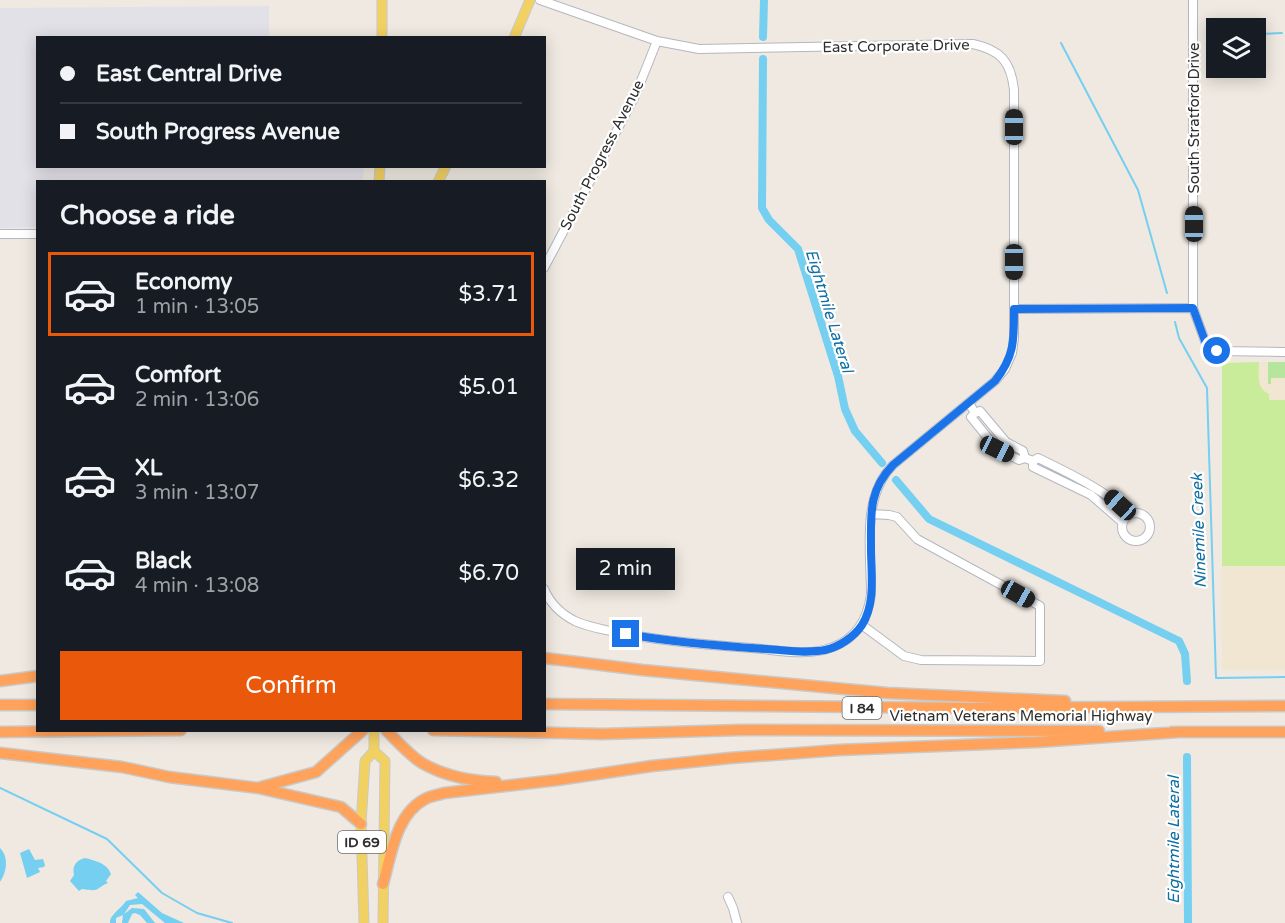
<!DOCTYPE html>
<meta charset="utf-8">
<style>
body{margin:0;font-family:"Varela Round",sans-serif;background:#242831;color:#f1f3f6;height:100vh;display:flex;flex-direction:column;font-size:22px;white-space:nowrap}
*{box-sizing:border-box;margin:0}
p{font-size:20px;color:#9ea1a6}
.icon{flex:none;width:33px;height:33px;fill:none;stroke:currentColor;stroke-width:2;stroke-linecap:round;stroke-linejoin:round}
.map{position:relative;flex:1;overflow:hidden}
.drawer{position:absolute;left:36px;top:180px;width:510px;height:552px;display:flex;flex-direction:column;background:#171b24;border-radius:0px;box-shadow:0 3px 15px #0003}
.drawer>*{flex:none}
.banner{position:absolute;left:36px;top:36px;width:510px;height:132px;border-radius:0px;box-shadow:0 3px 15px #0003;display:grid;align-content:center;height:132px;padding:0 24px;background:#171b24}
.fabs{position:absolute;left:1206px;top:18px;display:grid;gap:12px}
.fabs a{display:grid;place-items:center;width:60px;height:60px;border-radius:0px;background:#171b24;box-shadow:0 3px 15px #0003;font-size:30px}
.end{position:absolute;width:27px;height:27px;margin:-14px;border:8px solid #1a73e8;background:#fff;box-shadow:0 0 0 3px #fff}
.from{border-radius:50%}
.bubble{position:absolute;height:42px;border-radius:0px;background:#171b24;box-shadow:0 3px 15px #0003;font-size:20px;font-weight:600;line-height:42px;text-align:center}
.car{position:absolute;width:18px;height:36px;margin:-18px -9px;border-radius:8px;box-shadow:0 0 4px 2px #0007;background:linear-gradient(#222 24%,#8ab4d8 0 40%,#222 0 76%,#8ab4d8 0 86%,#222 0)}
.banner b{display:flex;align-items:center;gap:21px;height:57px;font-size:22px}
.banner b+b{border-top:2px solid #363941}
.banner i{width:15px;height:15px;background:#f1f3f6}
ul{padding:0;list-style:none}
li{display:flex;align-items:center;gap:18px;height:84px;margin:0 12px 9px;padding:0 12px;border:3px solid transparent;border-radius:0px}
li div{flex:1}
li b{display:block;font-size:22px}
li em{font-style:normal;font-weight:600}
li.on{border-color:#ea580c}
li>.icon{width:54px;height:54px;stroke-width:1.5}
h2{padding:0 24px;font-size:27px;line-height:72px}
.primary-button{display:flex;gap:12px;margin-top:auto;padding:12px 24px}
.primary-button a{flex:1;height:69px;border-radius:0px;background:#ea580c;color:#fff;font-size:24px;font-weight:600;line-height:69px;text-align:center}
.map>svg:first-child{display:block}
</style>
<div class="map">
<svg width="1285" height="923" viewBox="0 0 1285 923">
<rect width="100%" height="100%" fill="#efe9e1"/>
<!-- industrial -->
<path fill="#e3e1e8" d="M 269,6 L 269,37 L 38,38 L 38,166 L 364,167 L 363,181 L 38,182 L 37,227 L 0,228 L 0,8 Z"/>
<!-- education -->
<path fill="#f0e6d1" d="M 1285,362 L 1285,670 L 1222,670 L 1222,363 Z"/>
<!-- green -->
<path fill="#b6e59e" d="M 1268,362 L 1285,362 L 1285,378 L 1271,378 L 1271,384 L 1268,384 Z"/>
<!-- pitch -->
<path fill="#c9ec9a" d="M 1259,362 C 1259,374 1256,389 1269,394 L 1269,400 L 1285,400 L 1285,566 L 1222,566 L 1222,363 Z"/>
<!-- water -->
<path fill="#75cff0" d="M 0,848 C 9,857 7,872 0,882 Z
M 29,849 L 35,860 L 43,859 L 45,865 L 44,867 L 38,868 L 40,872 L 27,878 L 20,853 Z
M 85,858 C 96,861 107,863 111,874 L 106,881 L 108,883 C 94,889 101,892 82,889 L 79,891 L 70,881 L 74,875 C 72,866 76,860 85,858 Z
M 138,892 L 162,913 L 184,923 L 165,923 L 142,904 L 130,905 L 124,914 L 132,908 L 144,909 L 155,923 L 147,923 L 140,915 L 135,913 L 132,914 L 128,923 L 122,923 L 123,915 L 116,918 L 116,923 L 110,923 C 109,915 121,909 126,901 L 138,898 L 135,895 Z"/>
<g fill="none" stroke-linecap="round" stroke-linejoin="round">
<!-- stream -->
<path stroke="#75cff0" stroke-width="2" d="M 1256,34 L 1282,33
M 1211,35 L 1216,35
M 1061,43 L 1138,190 L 1167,293
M 1175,322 L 1179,338 L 1207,388 L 1216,678 L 1285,677
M 0,788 L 107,839 L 162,893 L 197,913 L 232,923"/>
<!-- canal -->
<path stroke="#75cff0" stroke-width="8" d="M 763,37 L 764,0
M 763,59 L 762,208 L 769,220 L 798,249 L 838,376 L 845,409 L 855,431 L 882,463
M 896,480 L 929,519 L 1179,641 L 1185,654 L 1187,681
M 1187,757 L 1188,923"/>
<defs>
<path id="minor" d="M 540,0 L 657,41 L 699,49 L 973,44 C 1001,50 1011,62 1014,90 L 1014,338 L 1012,353 L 1005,369 L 995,381 L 893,465 C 861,497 871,551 871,594 C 868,618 857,638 833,647 C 809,657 777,650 752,648 C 706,645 660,641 615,632 C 602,629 588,627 575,621 C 561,614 550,603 544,589
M 1193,0 L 1193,308 L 1205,341 L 1217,351 L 1285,352
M 0,234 L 38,234
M 544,268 L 635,96 L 657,41
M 1014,309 L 1193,308
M 969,403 L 975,413 L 971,417 L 997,449 L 1019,460 L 1025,458 L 1033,461 L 1033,467 L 1091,495 L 1122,522
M 975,413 L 980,411 L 1006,442 L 1023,451 L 1025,458
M 1033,461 L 1038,458 C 1071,474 1102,489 1130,513
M1122 527a14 14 0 1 1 28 0a14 14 0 1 1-28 0Z
M 862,625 L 904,656 L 921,660 L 1040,661 L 1040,606 L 917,539 L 897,517 L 889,515 L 871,514
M 728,897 L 733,908 L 737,923"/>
<path id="major" d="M 382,0 L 382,38
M 514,38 L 530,0
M 379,182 L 380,166
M 438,182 L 446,166
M 374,751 L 385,761 L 383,923
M 364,923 L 361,824 L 365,761 L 374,751 L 374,730"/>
<path id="highway" d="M 544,658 L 642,670 L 887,693 L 1065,701
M 0,681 L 38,676
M 544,704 L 968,708 L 1285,706
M 0,705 L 38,705
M 386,730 C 397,741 409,755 422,763 C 444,776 471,781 496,782
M 433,730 L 602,734 L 740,730 L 1099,731
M 0,732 L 181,730
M 1172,732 L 1285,732
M 0,753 L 122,767 L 169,777 L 258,788 L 341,807 L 361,824
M 261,787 L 316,772 L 363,730
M 383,884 C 391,855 396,814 425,799 C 430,796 438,795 444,793 L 557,780 L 652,766 L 730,758 L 839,750 L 1037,742 L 1179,732"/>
</defs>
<!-- minor casing -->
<use href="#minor" stroke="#b4b7c1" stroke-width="10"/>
<!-- major casing -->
<use href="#major" stroke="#c9c9c9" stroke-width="11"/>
<!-- highway casing -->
<use href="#highway" stroke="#c9c9c9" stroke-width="13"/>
<!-- minor -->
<use href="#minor" stroke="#fff" stroke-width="8"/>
<!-- major -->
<use href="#major" stroke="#f2d163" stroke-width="9"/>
<!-- highway -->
<use href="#highway" stroke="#ffa35c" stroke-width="10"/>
</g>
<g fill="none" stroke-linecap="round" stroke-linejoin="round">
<!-- route -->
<path stroke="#1a73e8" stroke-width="8" d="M 626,634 C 672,642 719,646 766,649 C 785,650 806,654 825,650 C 839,647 854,637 862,625 C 876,603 871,573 871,549 C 871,515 868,491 893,465 L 995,381 C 1015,356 1014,339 1014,309 L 1193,308 L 1205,341 L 1217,351"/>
</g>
<g text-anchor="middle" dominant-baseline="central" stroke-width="4.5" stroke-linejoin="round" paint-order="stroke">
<!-- shield labels -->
<g fill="#fff" stroke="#6d6d6d" stroke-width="1.5">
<rect x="842.5" y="697" width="39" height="22" rx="4.5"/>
<rect x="338" y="831" width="48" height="22" rx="4.5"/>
</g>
<g font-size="14" font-weight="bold" fill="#2e2e2e">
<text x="862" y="708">I 84</text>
<text x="362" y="842">ID 69</text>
</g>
<!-- street labels -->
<g font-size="15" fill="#2e2e2e" stroke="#fff">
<text transform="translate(896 46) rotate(-1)">East Corporate Drive</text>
<text transform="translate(1194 118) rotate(-90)">South Stratford Drive</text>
<text transform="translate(602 155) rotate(-63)">South Progress Avenue</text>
<text x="1021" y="716">Vietnam Veterans Memorial Highway</text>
</g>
<!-- water labels -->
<g font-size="16" font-style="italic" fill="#0d6fa3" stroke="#fff">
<text transform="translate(829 311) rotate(73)">Eightmile Lateral</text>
<text transform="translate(1199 531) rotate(-92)">Ninemile Creek</text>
<text transform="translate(1174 840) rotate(-90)">Eightmile Lateral</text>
</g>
</g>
</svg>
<div class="fabs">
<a><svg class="icon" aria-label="layers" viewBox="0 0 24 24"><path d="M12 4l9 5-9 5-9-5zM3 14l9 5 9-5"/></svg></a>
</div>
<i class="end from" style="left:1217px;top:351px"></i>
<i class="end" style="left:626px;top:634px"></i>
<div class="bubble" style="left:576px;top:548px;width:99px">2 min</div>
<i class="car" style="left:1014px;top:127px;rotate:0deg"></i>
<i class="car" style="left:1194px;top:224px;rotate:0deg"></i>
<i class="car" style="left:1014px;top:262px;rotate:180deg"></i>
<i class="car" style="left:997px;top:449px;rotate:116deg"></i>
<i class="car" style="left:1120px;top:505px;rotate:312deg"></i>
<i class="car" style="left:1018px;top:594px;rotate:119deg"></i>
<div class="banner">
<b><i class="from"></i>East Central Drive</b>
<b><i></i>South Progress Avenue</b>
</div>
<section class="drawer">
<h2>Choose a ride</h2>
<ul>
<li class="on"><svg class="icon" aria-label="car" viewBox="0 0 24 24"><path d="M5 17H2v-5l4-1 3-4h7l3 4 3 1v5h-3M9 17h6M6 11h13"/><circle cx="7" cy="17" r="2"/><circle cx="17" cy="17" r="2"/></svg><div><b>Economy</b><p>1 min · 13:05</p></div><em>$3.71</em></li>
<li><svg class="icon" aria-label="car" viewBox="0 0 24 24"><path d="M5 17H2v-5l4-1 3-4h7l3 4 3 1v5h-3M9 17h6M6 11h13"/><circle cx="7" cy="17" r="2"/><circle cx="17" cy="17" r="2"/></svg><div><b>Comfort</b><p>2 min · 13:06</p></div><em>$5.01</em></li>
<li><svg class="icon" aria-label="car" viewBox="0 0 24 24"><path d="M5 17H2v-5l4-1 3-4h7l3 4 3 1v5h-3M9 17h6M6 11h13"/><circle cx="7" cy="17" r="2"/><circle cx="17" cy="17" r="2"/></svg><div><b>XL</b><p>3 min · 13:07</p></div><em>$6.32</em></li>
<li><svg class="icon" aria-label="car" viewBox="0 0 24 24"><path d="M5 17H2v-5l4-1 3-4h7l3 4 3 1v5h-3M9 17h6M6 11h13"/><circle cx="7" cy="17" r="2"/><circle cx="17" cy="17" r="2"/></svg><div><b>Black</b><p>4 min · 13:08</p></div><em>$6.70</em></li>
</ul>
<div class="primary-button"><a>Confirm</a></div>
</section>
</div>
